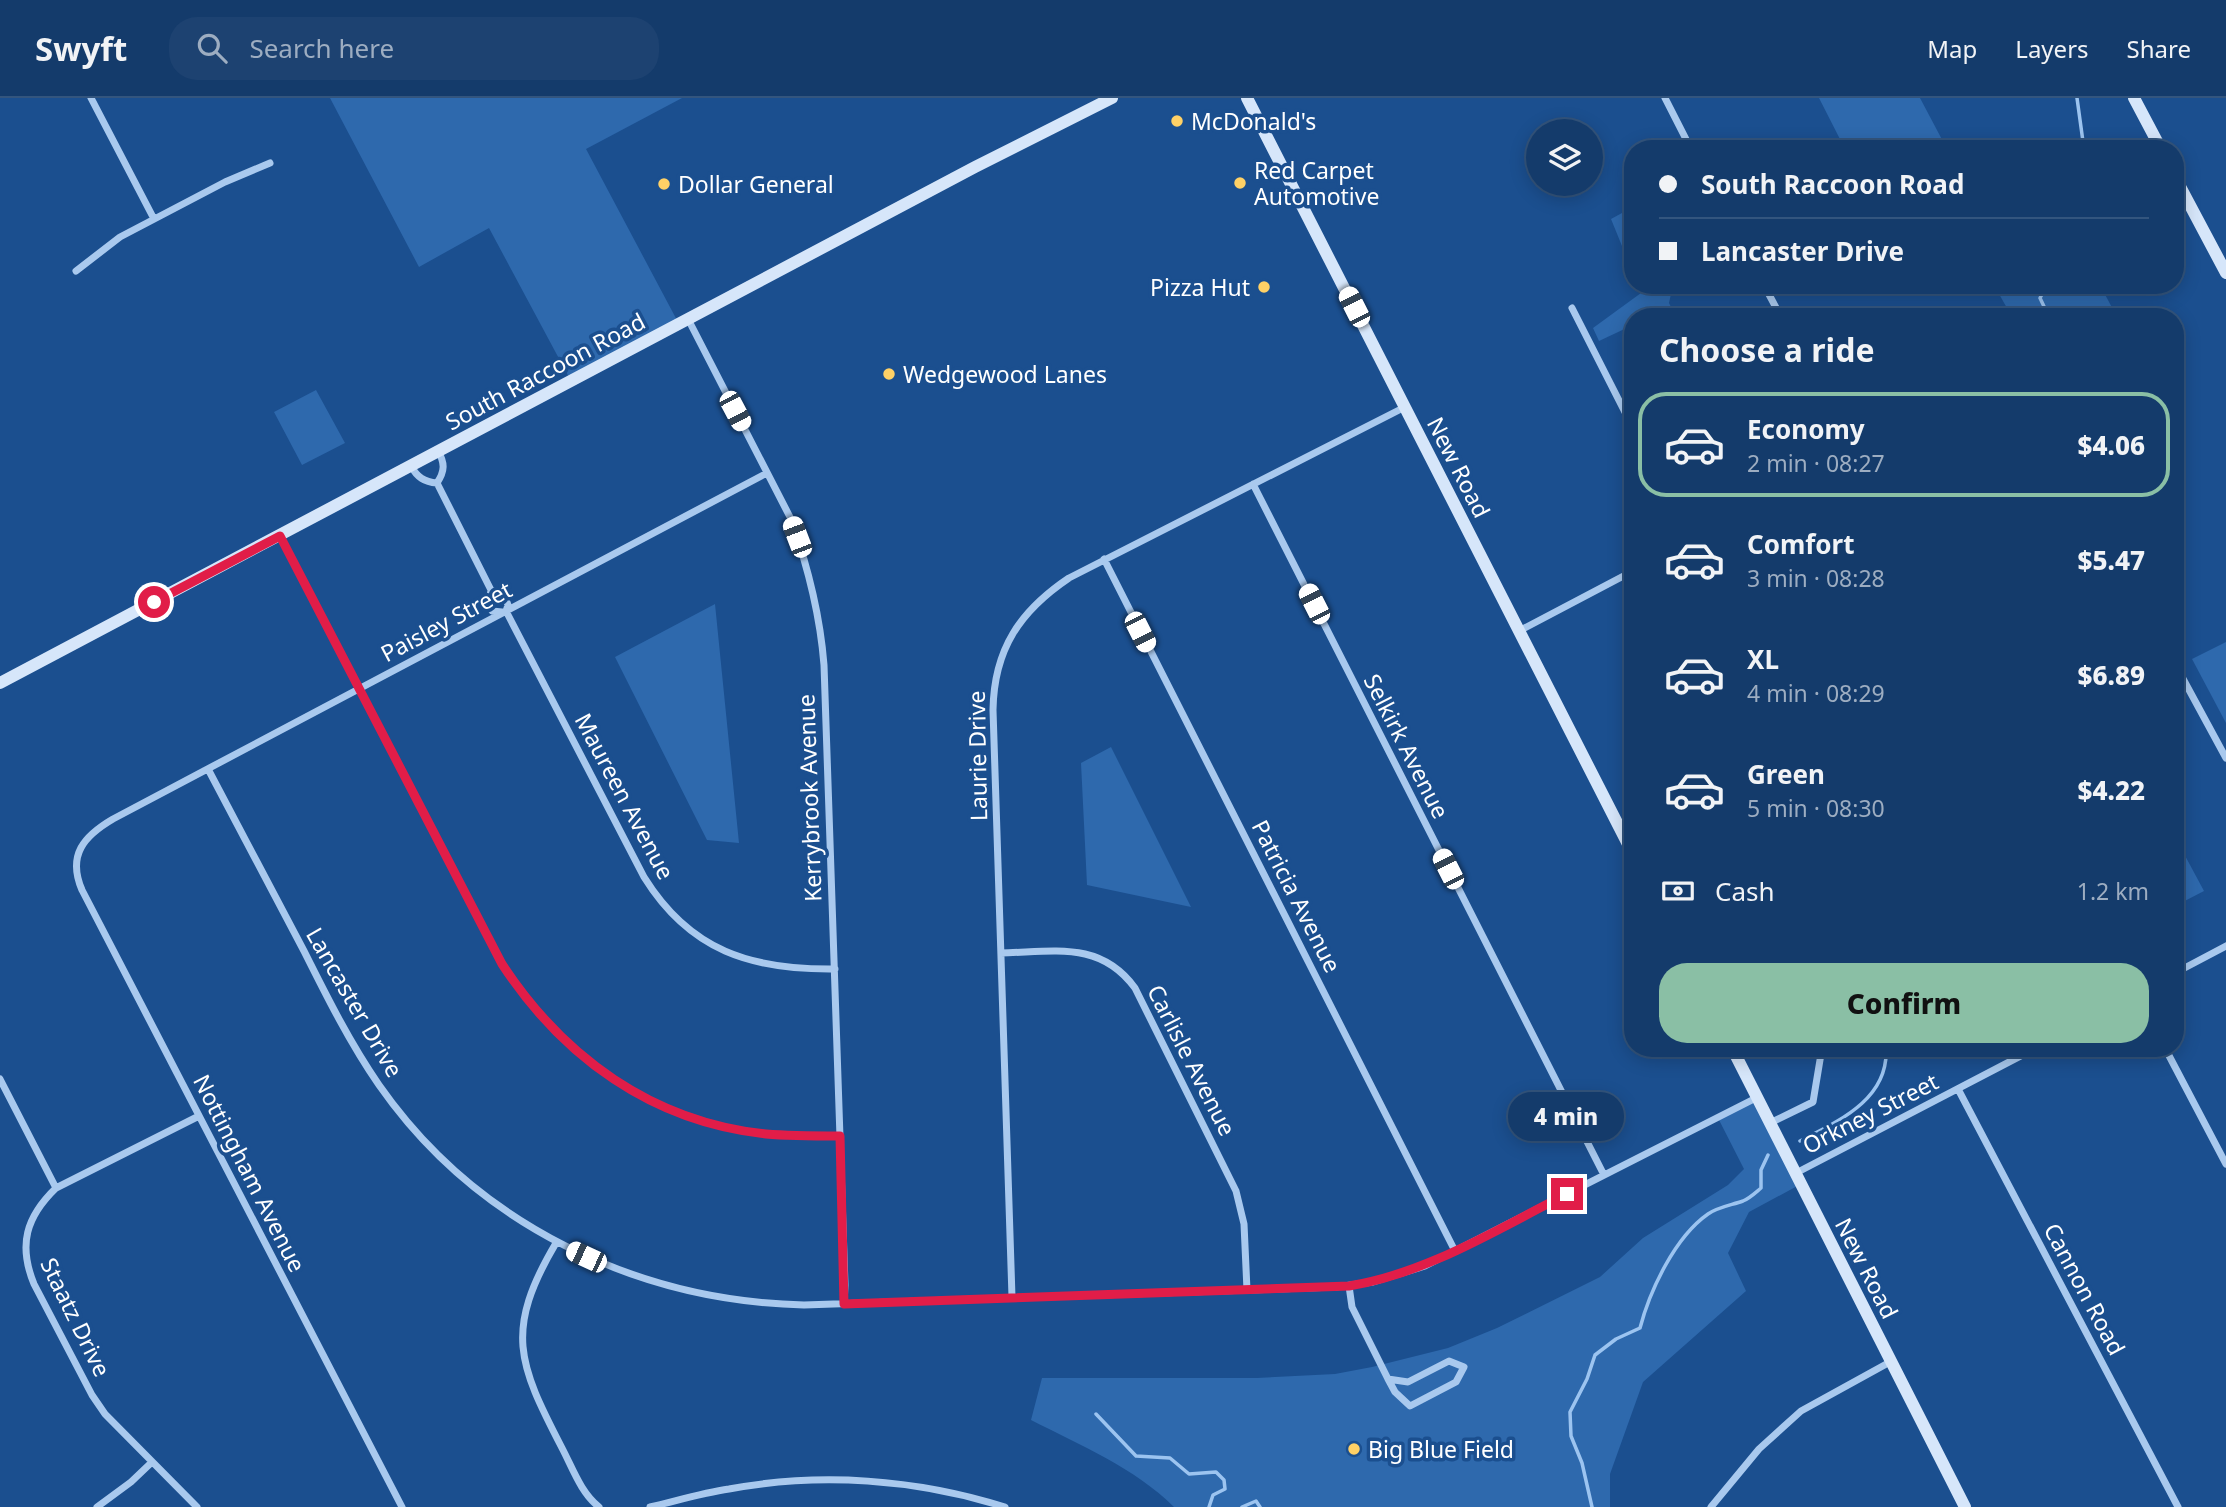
<!DOCTYPE html>
<meta charset="utf-8">
<style>
body{margin:0;font-family:"Noto Sans",sans-serif;background:#1d4271;color:#f1f3f6;height:100vh;display:flex;flex-direction:column;font-size:26px;white-space:nowrap}
*{box-sizing:border-box;margin:0}
p{font-size:23px;color:#9dadc1}
.icon{flex:none;width:38px;height:38px;fill:none;stroke:currentColor;stroke-width:2;stroke-linecap:round;stroke-linejoin:round}
.map{position:relative;flex:1;overflow:hidden}
.sheet{position:absolute;left:1624px;top:210px;width:560px;height:749px;display:flex;flex-direction:column;background:#143b6b;border-radius:28px;box-shadow:0 4px 18px #0003,0 0 0 2px #33557e}
.sheet>*{flex:none}
.banner{position:absolute;left:1624px;top:42px;width:560px;height:154px;border-radius:28px;box-shadow:0 4px 18px #0003,0 0 0 2px #33557e;display:grid;align-content:center;height:154px;padding:0 35px;background:#143b6b}
.controls{position:absolute;left:1526px;top:21px;display:grid;gap:14px}
.controls a{display:grid;place-items:center;width:77px;height:77px;border-radius:50%;background:#143b6b;box-shadow:0 4px 18px #0003,0 0 0 2px #33557e;font-size:35px}
.end{position:absolute;width:32px;height:32px;margin:-16px;border:9px solid #e11d48;background:#fff;box-shadow:0 0 0 4px #fff}
.from{border-radius:50%}
.bubble{position:absolute;height:49px;border-radius:24px;background:#143b6b;box-shadow:0 4px 18px #0003,0 0 0 2px #33557e;font-size:23px;font-weight:800;line-height:49px;text-align:center}
.car{position:absolute;width:21px;height:42px;margin:-21px -10px;border-radius:9px;box-shadow:0 0 5px 2px #0007;background:linear-gradient(#fff 24%,#345 0 40%,#fff 0 76%,#345 0 86%,#fff 0)}
.banner b{display:flex;align-items:center;gap:24px;height:66px;font-size:26px}
.banner b+b{border-top:2px solid #33557e}
.banner i{width:18px;height:18px;background:#f1f3f6}
ul{padding:0;list-style:none}
li{display:flex;align-items:center;gap:21px;height:105px;margin:0 14px 10px;padding:0 21px;border:4px solid transparent;border-radius:28px}
li div{flex:1}
li b{display:block;font-size:26px}
li em{font-style:normal;font-weight:800}
li.current{border-color:#8abfa5}
li>.icon{width:63px;height:63px;stroke-width:1.5}
h2{padding:0 35px;font-size:32px;line-height:84px}
.pay{display:flex;align-items:center;gap:18px;height:77px;padding:0 35px;font-size:26px}
.pay p{margin-inline-start:auto}
.primary-button{display:flex;gap:14px;margin-top:auto;padding:14px 35px}
.primary-button a{flex:1;height:80px;border-radius:28px;background:#8abfa5;color:#111;font-size:28px;font-weight:800;line-height:80px;text-align:center}
header{display:flex;align-items:center;gap:42px;box-sizing:border-box;height:98px;padding:0 35px;background:#143b6b;border-bottom:2px solid #33557e}
header strong{font-size:33px}
nav{display:flex;gap:38px;margin-inline-start:auto;font-size:24px}
.search{width:490px;height:63px;background:#1d4271;display:flex;align-items:center;gap:18px;box-sizing:border-box;padding:0 24px;border-radius:28px;color:#9dadc1;font-size:26px}
.map>svg:first-child{display:block}
</style>
<header>
<strong>Swyft</strong>
<div class="search"><svg class="icon" aria-label="search" viewBox="0 0 24 24"><circle cx="10" cy="10" r="6"/><path d="M15 15l6 6"/></svg>Search here</div>
<nav><a>Map</a><a>Layers</a><a>Share</a></nav>
</header>
<div class="map">
<svg width="2226" height="1409" viewBox="0 0 2226 1409">
<rect width="100%" height="100%" fill="#1b4f8f"/>
<!-- green -->
<path fill="#2e69ad" d="M 330,0 L 682,0 L 586,51 L 679,226 L 571,283 L 489,130 L 419,169 Z
M 1819,0 L 1920,0 L 1947,51 L 1845,51 Z
M 1633,109 L 1633,175 L 1611,121 Z
M 1638,187 L 1673,187 L 1669,205 L 1676,219 L 1666,219 L 1666,216 L 1660,219 L 1633,219 L 1633,227 L 1599,243 L 1593,230 L 1641,195 Z
M 1994,187 L 2100,187 L 2117,219 L 2012,219 Z
M 316,292 L 345,345 L 302,367 L 274,314 Z
M 715,506 L 739,745 L 707,742 L 615,559 Z
M 2226,544 L 2226,625 L 2192,561 Z
M 1111,649 L 1191,809 L 1087,787 L 1081,665 Z
M 2175,739 L 2204,793 L 2175,808 Z
M 1756,1000 L 1801,1086 L 1749,1114 L 1728,1155 L 1746,1193 L 1643,1284 L 1610,1376 L 1610,1409 L 1174,1409 C 1135,1370 1080,1347 1031,1322 L 1042,1280 L 1257,1280 L 1335,1276 L 1372,1269 L 1448,1250 L 1497,1230 L 1600,1179 L 1643,1140 L 1728,1087 L 1744,1071 L 1718,1020 Z"/>
<g fill="none" stroke-linecap="round" stroke-linejoin="round">
<!-- stream -->
<path stroke="#9cc4f0" stroke-width="3.5" d="M 2077,0 L 2084,51
M 2047,187 L 2040,200 L 2049,219
M 1800,1043 C 1839,1023 1889,1001 1886,950
M 1096,1316 L 1136,1358 L 1170,1360 L 1189,1376 L 1216,1374 L 1224,1382 L 1225,1391 L 1213,1397 L 1209,1409
M 1242,1409 L 1256,1403 L 1260,1409
M 1592,1409 L 1582,1365 L 1571,1338 L 1570,1314 L 1587,1281 L 1595,1257 L 1616,1241 L 1640,1230 C 1650,1192 1675,1139 1708,1116 C 1718,1109 1732,1107 1743,1103 C 1750,1100 1755,1095 1761,1090 L 1761,1072 L 1768,1057"/>
<!-- street -->
<path stroke="#a9c9ee" stroke-width="7" d="M 91,0 L 154,121
M 1665,0 L 1691,51
M 76,173 L 120,139 L 225,84 L 270,65
M 1764,187 L 1781,219
M 1572,210 L 1633,330
M 688,221 L 791,421 C 808,469 820,516 824,567 L 845,1187 L 844,1206
M 411,368 C 417,379 424,384 437,385 L 491,492 L 505,499 L 508,507 L 506,513
M 437,385 C 445,373 445,365 438,353
M 1253,386 L 1604,1077
M 280,438 L 502,866 C 563,959 652,1024 766,1036 C 790,1038 815,1038 840,1038
M 1104,461 L 1455,1153
M 491,492 L 489,505 L 492,513 L 502,514
M 506,513 L 644,779 C 690,853 751,872 835,871
M 1519,533 L 1633,473
M 2175,566 L 2226,660
M 208,671 C 240,732 272,792 304,853 C 327,899 350,945 379,987 C 476,1126 636,1203 804,1207 L 1336,1189 L 1373,1184 L 1425,1168 L 1756,1000
M 2175,739 L 2177,742
M 1001,855 C 1053,854 1100,842 1135,890 L 1236,1093 L 1244,1126 L 1247,1192
M 2175,875 L 2226,848
M 2165,950 L 2226,1066
M 0,981 L 56,1090
M 1958,991 L 2178,1409
M 1770,1025 L 1813,1004 L 1822,950
M 1796,1075 L 2036,950
M 556,1145 C 504,1233 518,1265 562,1350 C 573,1371 581,1395 599,1409
M 1349,1188 L 1352,1209 L 1388,1281
M 1012,1199 L 993,612 C 994,551 1020,513 1069,480 L 1405,309
M 1449,1263 L 1464,1269 L 1456,1284 L 1410,1308 L 1395,1294 L 1388,1281 L 1408,1284 Z
M 97,1409 L 131,1384 L 152,1364
M 197,1409 L 105,1316 L 92,1297 L 34,1186 C 18,1147 26,1119 56,1090 L 199,1018
M 402,1409 L 82,792 C 67,757 84,738 113,721 L 767,375
M 650,1409 C 676,1403 702,1395 729,1391 C 820,1374 916,1381 1005,1409
M 1711,1409 L 1759,1351 L 1801,1313 L 1890,1264"/>
<!-- secondary -->
<path stroke="#d6e6fa" stroke-width="12" d="M 1247,0 L 1633,756
M 2134,0 L 2161,51
M 2175,79 L 2226,175
M 0,585 L 975,69 L 1112,0
M 1732,950 L 1965,1409"/>
</g>
<g fill="none" stroke-linecap="round" stroke-linejoin="round">
<!-- route -->
<path stroke="#e11d48" stroke-width="9" d="M 154,504 L 280,438 L 502,866 C 563,959 652,1024 766,1036 C 790,1038 815,1038 840,1038 L 844,1206 L 1349,1188 C 1428,1175 1497,1131 1567,1096"/>
</g>
<!-- markers -->
<g fill="#ffd166" stroke="#1b4f8f" stroke-width="2.5">
<circle cx="1177" cy="23" r="7"/>
<circle cx="1240" cy="85" r="7"/>
<circle cx="664" cy="86" r="7"/>
<circle cx="1264" cy="189" r="7"/>
<circle cx="889" cy="276" r="7"/>
<circle cx="1354" cy="1351" r="7"/>
</g>
<g text-anchor="middle" dominant-baseline="central" stroke-width="7" stroke-linejoin="round" paint-order="stroke">
<!-- poi labels -->
<g font-size="23" fill="#fff" stroke="#1b4f8f" text-anchor="start">
<text x="1191" y="23">McDonald's</text>
<text x="1254" y="72">Red Carpet<tspan x="1254" dy="26">Automotive</tspan></text>
<text x="678" y="86">Dollar General</text>
<text x="1250" y="189" text-anchor="end">Pizza Hut</text>
<text x="903" y="276">Wedgewood Lanes</text>
<text x="1368" y="1351">Big Blue Field</text>
</g>
<!-- street labels -->
<g font-size="23" fill="#fff" stroke="#1b4f8f">
<text transform="translate(545 273) rotate(-28)">South Raccoon Road</text>
<text transform="translate(1459 369) rotate(63)">New Road</text>
<text transform="translate(446 523) rotate(-28)">Paisley Street</text>
<text transform="translate(1407 648) rotate(63)">Selkirk Avenue</text>
<text transform="translate(977 658) rotate(-91)">Laurie Drive</text>
<text transform="translate(625 698) rotate(62)">Maureen Avenue</text>
<text transform="translate(809 700) rotate(-92)">Kerrybrook Avenue</text>
<text transform="translate(1297 798) rotate(63)">Patricia Avenue</text>
<text transform="translate(355 904) rotate(60)">Lancaster Drive</text>
<text transform="translate(1192 962) rotate(63)">Carlisle Avenue</text>
<text transform="translate(1870 1015) rotate(-27)">Orkney Street</text>
<text transform="translate(250 1075) rotate(63)">Nottingham Avenue</text>
<text transform="translate(1867 1170) rotate(63)">New Road</text>
<text transform="translate(2085 1191) rotate(62)">Cannon Road</text>
<text transform="translate(76 1219) rotate(64)">Staatz Drive</text>
</g>
</g>
</svg>
<div class="controls">
<a><svg class="icon" aria-label="layers" viewBox="0 0 24 24"><path d="M12 4l9 5-9 5-9-5zM3 14l9 5 9-5"/></svg></a>
</div>
<i class="end from" style="left:154px;top:504px"></i>
<i class="end" style="left:1567px;top:1096px"></i>
<div class="bubble" style="left:1508px;top:994px;width:116px">4 min</div>
<i class="car" style="left:1354px;top:209px;rotate:333deg"></i>
<i class="car" style="left:735px;top:313px;rotate:152deg"></i>
<i class="car" style="left:797px;top:439px;rotate:339deg"></i>
<i class="car" style="left:1314px;top:506px;rotate:333deg"></i>
<i class="car" style="left:1140px;top:534px;rotate:153deg"></i>
<i class="car" style="left:1448px;top:771px;rotate:333deg"></i>
<i class="car" style="left:586px;top:1159px;rotate:295deg"></i>
<div class="banner">
<b><i class="from"></i>South Raccoon Road</b>
<b><i></i>Lancaster Drive</b>
</div>
<section class="sheet">
<h2>Choose a ride</h2>
<ul>
<li class="current"><svg class="icon" aria-label="car" viewBox="0 0 24 24"><path d="M5 17H2v-5l4-1 3-4h7l3 4 3 1v5h-3M9 17h6M6 11h13"/><circle cx="7" cy="17" r="2"/><circle cx="17" cy="17" r="2"/></svg><div><b>Economy</b><p>2 min · 08:27</p></div><em>$4.06</em></li>
<li><svg class="icon" aria-label="car" viewBox="0 0 24 24"><path d="M5 17H2v-5l4-1 3-4h7l3 4 3 1v5h-3M9 17h6M6 11h13"/><circle cx="7" cy="17" r="2"/><circle cx="17" cy="17" r="2"/></svg><div><b>Comfort</b><p>3 min · 08:28</p></div><em>$5.47</em></li>
<li><svg class="icon" aria-label="car" viewBox="0 0 24 24"><path d="M5 17H2v-5l4-1 3-4h7l3 4 3 1v5h-3M9 17h6M6 11h13"/><circle cx="7" cy="17" r="2"/><circle cx="17" cy="17" r="2"/></svg><div><b>XL</b><p>4 min · 08:29</p></div><em>$6.89</em></li>
<li><svg class="icon" aria-label="car" viewBox="0 0 24 24"><path d="M5 17H2v-5l4-1 3-4h7l3 4 3 1v5h-3M9 17h6M6 11h13"/><circle cx="7" cy="17" r="2"/><circle cx="17" cy="17" r="2"/></svg><div><b>Green</b><p>5 min · 08:30</p></div><em>$4.22</em></li>
</ul>
<div class="pay"><svg class="icon" aria-label="cash" viewBox="0 0 24 24"><path d="M3 7h18v10H3z"/><circle cx="12" cy="12" r="2"/></svg>Cash<p>1.2 km</p></div>
<div class="primary-button"><a>Confirm</a></div>
</section>
</div>
